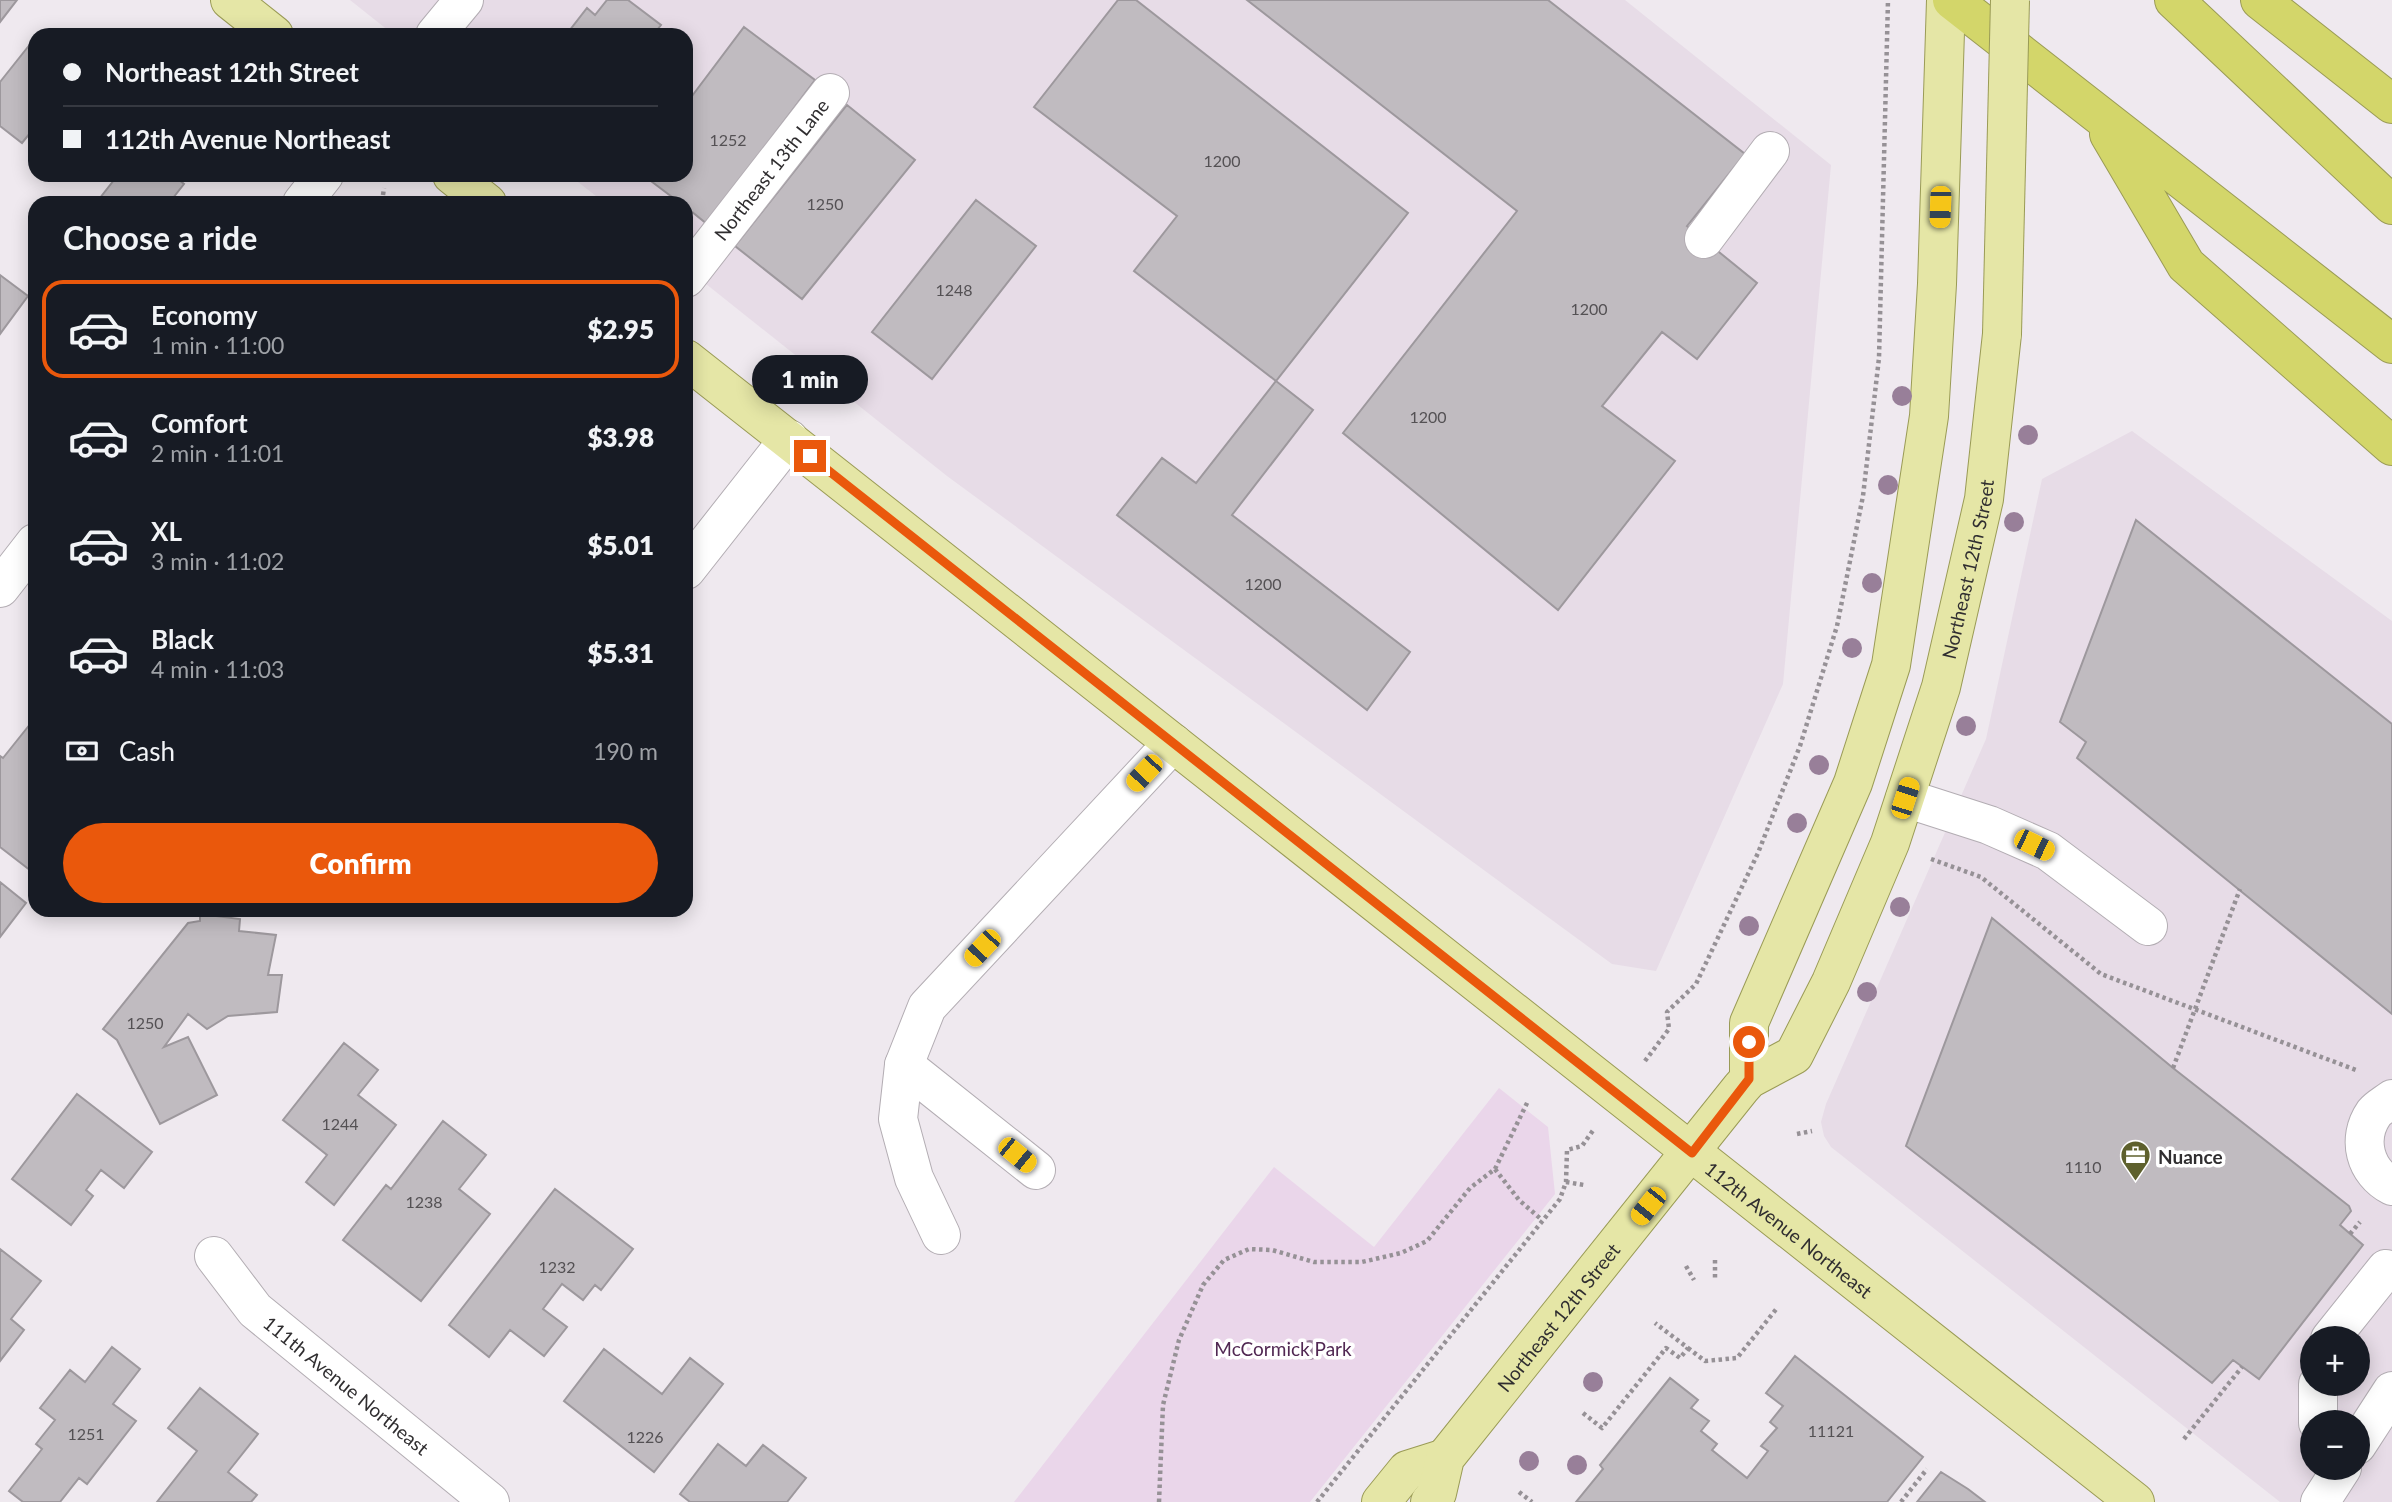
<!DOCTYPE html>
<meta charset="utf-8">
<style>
body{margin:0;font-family:Lato,sans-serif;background:#242831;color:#f1f3f6;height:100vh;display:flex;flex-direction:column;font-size:26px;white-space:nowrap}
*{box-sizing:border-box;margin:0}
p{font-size:23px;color:#9ea1a6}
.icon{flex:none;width:38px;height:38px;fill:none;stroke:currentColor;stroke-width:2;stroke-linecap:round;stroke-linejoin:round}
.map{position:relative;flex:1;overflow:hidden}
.panel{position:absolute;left:28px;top:196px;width:665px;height:721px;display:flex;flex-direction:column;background:#171b24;border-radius:21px;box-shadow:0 4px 18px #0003}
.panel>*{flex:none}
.top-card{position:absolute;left:28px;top:28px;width:665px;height:154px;border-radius:21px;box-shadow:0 4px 18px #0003;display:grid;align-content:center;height:154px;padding:0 35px;background:#171b24}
.tools{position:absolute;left:2300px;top:1326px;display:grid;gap:14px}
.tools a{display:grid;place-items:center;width:70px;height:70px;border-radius:50%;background:#171b24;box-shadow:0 4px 18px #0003;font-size:35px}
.end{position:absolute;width:32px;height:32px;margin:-16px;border:9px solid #ea580c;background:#fff;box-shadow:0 0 0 4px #fff}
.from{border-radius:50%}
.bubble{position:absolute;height:49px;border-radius:24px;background:#171b24;box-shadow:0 4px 18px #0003;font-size:23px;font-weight:800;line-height:49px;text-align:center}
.car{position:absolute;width:21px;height:42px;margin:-21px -10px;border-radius:9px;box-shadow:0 0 5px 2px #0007;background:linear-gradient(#f5c518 24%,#345 0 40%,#f5c518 0 76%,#345 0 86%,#f5c518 0)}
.top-card b{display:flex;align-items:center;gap:24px;height:66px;font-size:26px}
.top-card b+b{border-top:2px solid #363941}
.top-card i{width:18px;height:18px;background:#f1f3f6}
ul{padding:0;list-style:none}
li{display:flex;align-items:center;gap:21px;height:98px;margin:0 14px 10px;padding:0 21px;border:4px solid transparent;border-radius:21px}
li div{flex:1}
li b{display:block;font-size:26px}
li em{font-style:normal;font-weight:800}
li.current{border-color:#ea580c}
li>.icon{width:63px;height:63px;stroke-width:1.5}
h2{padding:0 35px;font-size:32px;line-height:84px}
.pay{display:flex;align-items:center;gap:18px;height:77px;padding:0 35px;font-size:26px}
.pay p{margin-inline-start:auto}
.button{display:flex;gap:14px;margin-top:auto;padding:14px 35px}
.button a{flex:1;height:80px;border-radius:42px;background:#ea580c;color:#fff;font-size:28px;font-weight:800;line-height:80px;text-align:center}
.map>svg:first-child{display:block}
</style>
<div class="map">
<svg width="2392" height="1502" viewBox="0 0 2392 1502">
<rect width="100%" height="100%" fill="#efe9ef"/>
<!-- built -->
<path fill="#e7dce7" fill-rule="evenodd" d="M 350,0 L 1625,0 L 1831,165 L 1783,684 L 1656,971 L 1612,964 L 947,476 L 686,268 L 686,203 L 605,203 L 569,175 L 686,175 L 686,35 L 394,35 Z
M 2132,431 L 2392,621 L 2392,1502 L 2280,1502 L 1831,1147 L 1824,1136 L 1821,1122 L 1826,1104 L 1986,739 L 2042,479 ZM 2312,1339 L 2357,1339 L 2357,1384 L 2312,1384 ZM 2312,1423 L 2357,1423 L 2357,1468 L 2312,1468 Z"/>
<!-- green -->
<path fill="#ead6ea" d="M 1499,1088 L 1548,1127 L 1555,1194 L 1310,1502 L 1014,1502 L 1274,1167 L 1374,1247 Z"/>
<!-- building -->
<path fill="#c0bbc0" stroke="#9d989d" stroke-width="2" d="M 0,0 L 17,0 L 0,22 Z
M 607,0 L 628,0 L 661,25 L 653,35 L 566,35 L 587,8 L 595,15 Z
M 1118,0 L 1136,0 L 1408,213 L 1276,381 L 1134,271 L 1177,216 L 1034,107 Z
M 1247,0 L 1548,0 L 1745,154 L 1687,226 L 1757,283 L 1697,359 L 1662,332 L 1602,406 L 1675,461 L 1558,610 L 1343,433 L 1517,211 Z
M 744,27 L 815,80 L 707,224 L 686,207 L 686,203 L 680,203 L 643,175 L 686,175 L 686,104 Z
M 35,38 L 35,127 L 22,143 L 0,126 L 0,82 Z
M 847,105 L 915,160 L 802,299 L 735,246 Z
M 118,175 L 173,175 L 184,184 L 169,203 L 96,203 Z
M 976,200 L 1036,246 L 932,379 L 872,332 Z
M 0,275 L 28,296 L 0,334 Z
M 1276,381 L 1313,410 L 1232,515 L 1410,652 L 1367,710 L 1117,515 L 1162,458 L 1196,483 Z
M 2136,520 L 2392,724 L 2392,1014 L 2077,758 L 2086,742 L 2060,722 Z
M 35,718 L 35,874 L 0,847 L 0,756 L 3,758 Z
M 0,882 L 26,903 L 0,937 Z
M 200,914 L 240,919 L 239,931 L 276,935 L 268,975 L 282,975 L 277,1012 L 228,1016 L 207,1029 L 188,1014 L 164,1047 L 188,1037 L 217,1095 L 160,1124 L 117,1040 L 103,1029 L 188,923 L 200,921 Z
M 1992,918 L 2173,1068 L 2349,1206 L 2351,1211 L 2340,1225 L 2363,1245 L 2259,1379 L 2233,1360 L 2212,1383 L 1906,1146 Z
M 344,1043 L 378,1070 L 358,1095 L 396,1125 L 334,1205 L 306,1182 L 327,1155 L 283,1120 Z
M 77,1094 L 152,1152 L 124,1188 L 101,1170 L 86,1190 L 93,1196 L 71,1225 L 12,1179 Z
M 443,1121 L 486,1155 L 459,1189 L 490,1214 L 421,1301 L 343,1240 L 386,1185 L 391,1189 Z
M 555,1189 L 633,1249 L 601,1290 L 595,1285 L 583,1300 L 562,1284 L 543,1309 L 567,1327 L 544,1356 L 510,1330 L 489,1357 L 449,1325 Z
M 0,1249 L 41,1281 L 11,1319 L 24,1330 L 0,1361 Z
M 112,1347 L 140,1369 L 113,1404 L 136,1421 L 87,1484 L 79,1478 L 60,1502 L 23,1502 L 9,1491 L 42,1449 L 36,1444 L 55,1420 L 40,1408 L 70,1370 L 85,1382 Z
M 604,1349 L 662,1394 L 690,1358 L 723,1384 L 654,1472 L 564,1401 Z
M 1795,1356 L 1923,1457 L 1887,1502 L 1576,1502 L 1603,1469 L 1600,1465 L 1670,1378 L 1698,1400 L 1691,1408 L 1709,1421 L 1701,1431 L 1717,1444 L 1712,1450 L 1747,1478 L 1768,1451 L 1761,1446 L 1777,1428 L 1770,1422 L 1783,1406 L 1766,1393 Z
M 200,1388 L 258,1434 L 228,1472 L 257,1495 L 251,1502 L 157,1502 L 197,1451 L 168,1428 Z
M 718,1444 L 746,1466 L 763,1445 L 806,1478 L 787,1502 L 690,1502 L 680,1494 Z
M 1941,1472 L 1968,1489 L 1985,1502 L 1917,1502 Z"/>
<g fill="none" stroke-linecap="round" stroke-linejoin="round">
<defs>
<g id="minor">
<path d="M 435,35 L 464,0"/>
<path d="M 302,203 L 324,175"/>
<path d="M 1704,239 L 1770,151"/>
<path id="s1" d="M 686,278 L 830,93"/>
<path d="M 686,570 L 789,439"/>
<path d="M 0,588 L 35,543"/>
<path d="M 1905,798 L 1989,825 L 2048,851 L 2148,926"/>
<path d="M 904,1065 L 1036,1170"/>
<path d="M 2392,1099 C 2387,1103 2378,1108 2374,1113 C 2356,1139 2365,1172 2392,1186"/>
<path d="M 941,1235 L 914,1178 L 898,1119 L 904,1065 L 927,1007 L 1173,743"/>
<path id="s2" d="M 214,1256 L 255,1310 L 490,1502"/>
<path d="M 2330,1339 L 2386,1269"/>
<path d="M 2318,1384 L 2318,1423"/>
<path d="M 2357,1445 L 2392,1391"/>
<path d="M 2320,1502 L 2342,1468"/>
</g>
<g id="major">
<path d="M 230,0 L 274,35"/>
<path d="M 452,175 L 487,203"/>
<path id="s3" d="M 686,359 L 2135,1502"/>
<path d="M 1749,1079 L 1749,1023 L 1853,783 L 1891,665 L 1929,416 L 1937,284 L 1946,0"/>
<path d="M 1381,1502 L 1407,1470 L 1445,1458"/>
<path id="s4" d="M 1430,1502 L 1437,1493 L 1445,1458 L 1741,1088 L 1749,1079 L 1794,1055 L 1831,982 L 1890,843 L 1941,687 L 1984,499 L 2002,334"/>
</g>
<path id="highway" d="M 1952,0 L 2392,344
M 2174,0 L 2392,205
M 2260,0 L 2392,104
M 2109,134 L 2186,265 L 2392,446"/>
</defs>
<!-- minor casing -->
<use href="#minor" stroke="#b3adb3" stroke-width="40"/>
<!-- major casing -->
<use href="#major" stroke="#9a9b56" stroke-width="40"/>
<!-- highway casing -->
<use href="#highway" stroke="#9a9b56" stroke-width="40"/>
<!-- path -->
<path stroke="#969196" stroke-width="4.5" stroke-dasharray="3.5 3.5" stroke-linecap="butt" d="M 383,195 L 384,188
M 1931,859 L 1981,877 L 2101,974 L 2356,1070
M 1645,1061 L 1669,1029 L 1667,1012 L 1696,984 L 1758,853 L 1800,746 L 1837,626 L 1863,496 L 1879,358 L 1888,0
M 2173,1068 L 2240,889
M 1797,1134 L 1812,1131
M 1495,1169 L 1519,1200 L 1542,1220
M 1566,1182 L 1584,1185
M 2350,1234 L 2360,1222
M 1715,1260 L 1715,1278
M 1686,1266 L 1694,1280
M 1688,1348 L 1705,1361 L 1737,1358 L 1778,1307
M 1583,1413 L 1602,1428 L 1666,1348 L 1680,1358 L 1688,1348 L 1655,1323
M 2184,1439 L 2242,1367
M 1519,1492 L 1532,1502
M 1159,1502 L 1163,1405 L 1179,1340 L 1203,1285 L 1224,1260 L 1249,1249 L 1272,1250 L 1314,1262 L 1362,1262 L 1401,1253 L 1427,1241 L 1470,1188 L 1495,1169 L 1528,1101
M 1317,1502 L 1560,1199 L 1566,1182 L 1567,1150 L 1582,1146 L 1594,1129
M 1901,1502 L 1927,1469"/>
<!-- minor -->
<use href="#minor" stroke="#fff" stroke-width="38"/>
<!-- major -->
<use href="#major" stroke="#e5e6a6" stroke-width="38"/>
<!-- highway -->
<use href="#highway" stroke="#d3d66a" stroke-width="38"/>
<defs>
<path id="major-bridge" d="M 2002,334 L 2010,0"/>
</defs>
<!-- major-bridge casing -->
<use href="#major-bridge" stroke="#9a9b56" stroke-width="40" stroke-linecap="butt"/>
<!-- major-bridge -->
<use href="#major-bridge" stroke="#e5e6a6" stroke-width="38"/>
</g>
<!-- trees -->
<g fill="#987f99">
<circle cx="1902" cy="396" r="10"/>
<circle cx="2028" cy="435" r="10"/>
<circle cx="1888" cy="485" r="10"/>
<circle cx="2014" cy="522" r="10"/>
<circle cx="1872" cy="583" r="10"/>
<circle cx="1852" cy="648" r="10"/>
<circle cx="1966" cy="726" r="10"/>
<circle cx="1819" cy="765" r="10"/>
<circle cx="1797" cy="823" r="10"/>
<circle cx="1900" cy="907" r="10"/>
<circle cx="1749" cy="926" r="10"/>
<circle cx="1867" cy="992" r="10"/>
<circle cx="1310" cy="1350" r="10"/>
<circle cx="1593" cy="1382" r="10"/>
<circle cx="1529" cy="1461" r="10"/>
<circle cx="1577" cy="1465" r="10"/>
</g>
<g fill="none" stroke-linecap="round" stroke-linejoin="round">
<!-- route -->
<path stroke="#ea580c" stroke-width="9" d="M 810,456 L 1692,1153 L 1749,1079 L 1749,1042"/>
</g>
<!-- icons -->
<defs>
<symbol id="office-pin" viewBox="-11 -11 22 30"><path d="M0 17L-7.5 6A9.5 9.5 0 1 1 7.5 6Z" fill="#5e602d" stroke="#fff"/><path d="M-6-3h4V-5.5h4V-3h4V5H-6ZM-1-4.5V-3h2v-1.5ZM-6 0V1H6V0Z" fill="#fff"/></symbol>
</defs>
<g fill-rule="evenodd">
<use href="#office-pin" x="2118" y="1138" width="35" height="47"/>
</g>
<g text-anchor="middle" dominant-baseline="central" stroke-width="7" stroke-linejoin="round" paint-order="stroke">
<!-- number labels -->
<g font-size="16" fill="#545154">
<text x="728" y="139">1252</text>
<text x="1222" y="160">1200</text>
<text x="825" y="203">1250</text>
<text x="954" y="289">1248</text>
<text x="1589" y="308">1200</text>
<text x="1428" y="416">1200</text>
<text x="1263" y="583">1200</text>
<text x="145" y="1022">1250</text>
<text x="340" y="1123">1244</text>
<text x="2083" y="1166">1110</text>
<text x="424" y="1201">1238</text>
<text x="557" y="1266">1232</text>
<text x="1831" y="1430">11121</text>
<text x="86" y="1433">1251</text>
<text x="645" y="1436">1226</text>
</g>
<!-- street labels -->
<g font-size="19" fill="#302e30" stroke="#fff">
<text stroke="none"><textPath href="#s1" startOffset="138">Northeast 13th Lane</textPath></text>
<text stroke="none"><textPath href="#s4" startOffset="1102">Northeast 12th Street</textPath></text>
<text stroke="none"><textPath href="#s3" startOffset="1405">112th Avenue Northeast</textPath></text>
<text stroke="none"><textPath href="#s4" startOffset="228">Northeast 12th Street</textPath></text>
<text stroke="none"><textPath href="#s2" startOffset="186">111th Avenue Northeast</textPath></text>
</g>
<!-- poi labels -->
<g font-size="19" font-weight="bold" fill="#302e30" stroke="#fff" text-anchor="start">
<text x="2158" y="1156">Nuance</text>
</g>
<!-- park labels -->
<g font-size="19" fill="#512853" stroke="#fff">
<text x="1283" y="1348">McCormick Park</text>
</g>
</g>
</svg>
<div class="tools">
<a>+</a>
<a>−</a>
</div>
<i class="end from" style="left:1749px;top:1042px"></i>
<i class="end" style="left:810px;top:456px"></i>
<div class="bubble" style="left:752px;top:355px;width:116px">1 min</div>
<i class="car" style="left:1940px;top:207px;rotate:182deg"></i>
<i class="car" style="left:1144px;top:773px;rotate:223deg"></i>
<i class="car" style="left:1905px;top:798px;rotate:18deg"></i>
<i class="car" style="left:2034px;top:845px;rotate:116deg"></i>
<i class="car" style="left:982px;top:948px;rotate:223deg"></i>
<i class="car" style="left:1017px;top:1155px;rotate:129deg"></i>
<i class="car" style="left:1648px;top:1206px;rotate:219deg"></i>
<div class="top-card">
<b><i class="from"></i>Northeast 12th Street</b>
<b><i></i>112th Avenue Northeast</b>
</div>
<section class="panel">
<h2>Choose a ride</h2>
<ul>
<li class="current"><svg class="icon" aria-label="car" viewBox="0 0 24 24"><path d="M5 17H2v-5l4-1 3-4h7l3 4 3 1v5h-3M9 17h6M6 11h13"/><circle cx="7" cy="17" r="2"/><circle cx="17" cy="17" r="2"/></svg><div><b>Economy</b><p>1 min · 11:00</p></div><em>$2.95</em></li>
<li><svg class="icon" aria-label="car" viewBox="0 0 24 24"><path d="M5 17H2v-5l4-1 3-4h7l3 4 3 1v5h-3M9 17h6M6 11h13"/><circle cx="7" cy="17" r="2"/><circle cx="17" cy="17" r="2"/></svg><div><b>Comfort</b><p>2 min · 11:01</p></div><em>$3.98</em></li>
<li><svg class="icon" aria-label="car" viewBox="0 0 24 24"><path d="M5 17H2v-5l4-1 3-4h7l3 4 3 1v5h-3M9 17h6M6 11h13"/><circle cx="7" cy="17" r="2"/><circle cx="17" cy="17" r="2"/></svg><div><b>XL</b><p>3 min · 11:02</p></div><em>$5.01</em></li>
<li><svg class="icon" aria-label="car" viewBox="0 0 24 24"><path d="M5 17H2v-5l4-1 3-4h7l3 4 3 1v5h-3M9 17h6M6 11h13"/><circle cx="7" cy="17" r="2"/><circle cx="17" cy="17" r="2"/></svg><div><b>Black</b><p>4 min · 11:03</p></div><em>$5.31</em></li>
</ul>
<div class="pay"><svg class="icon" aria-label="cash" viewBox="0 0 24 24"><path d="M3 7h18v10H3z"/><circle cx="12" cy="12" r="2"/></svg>Cash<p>190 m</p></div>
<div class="button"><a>Confirm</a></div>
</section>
</div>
